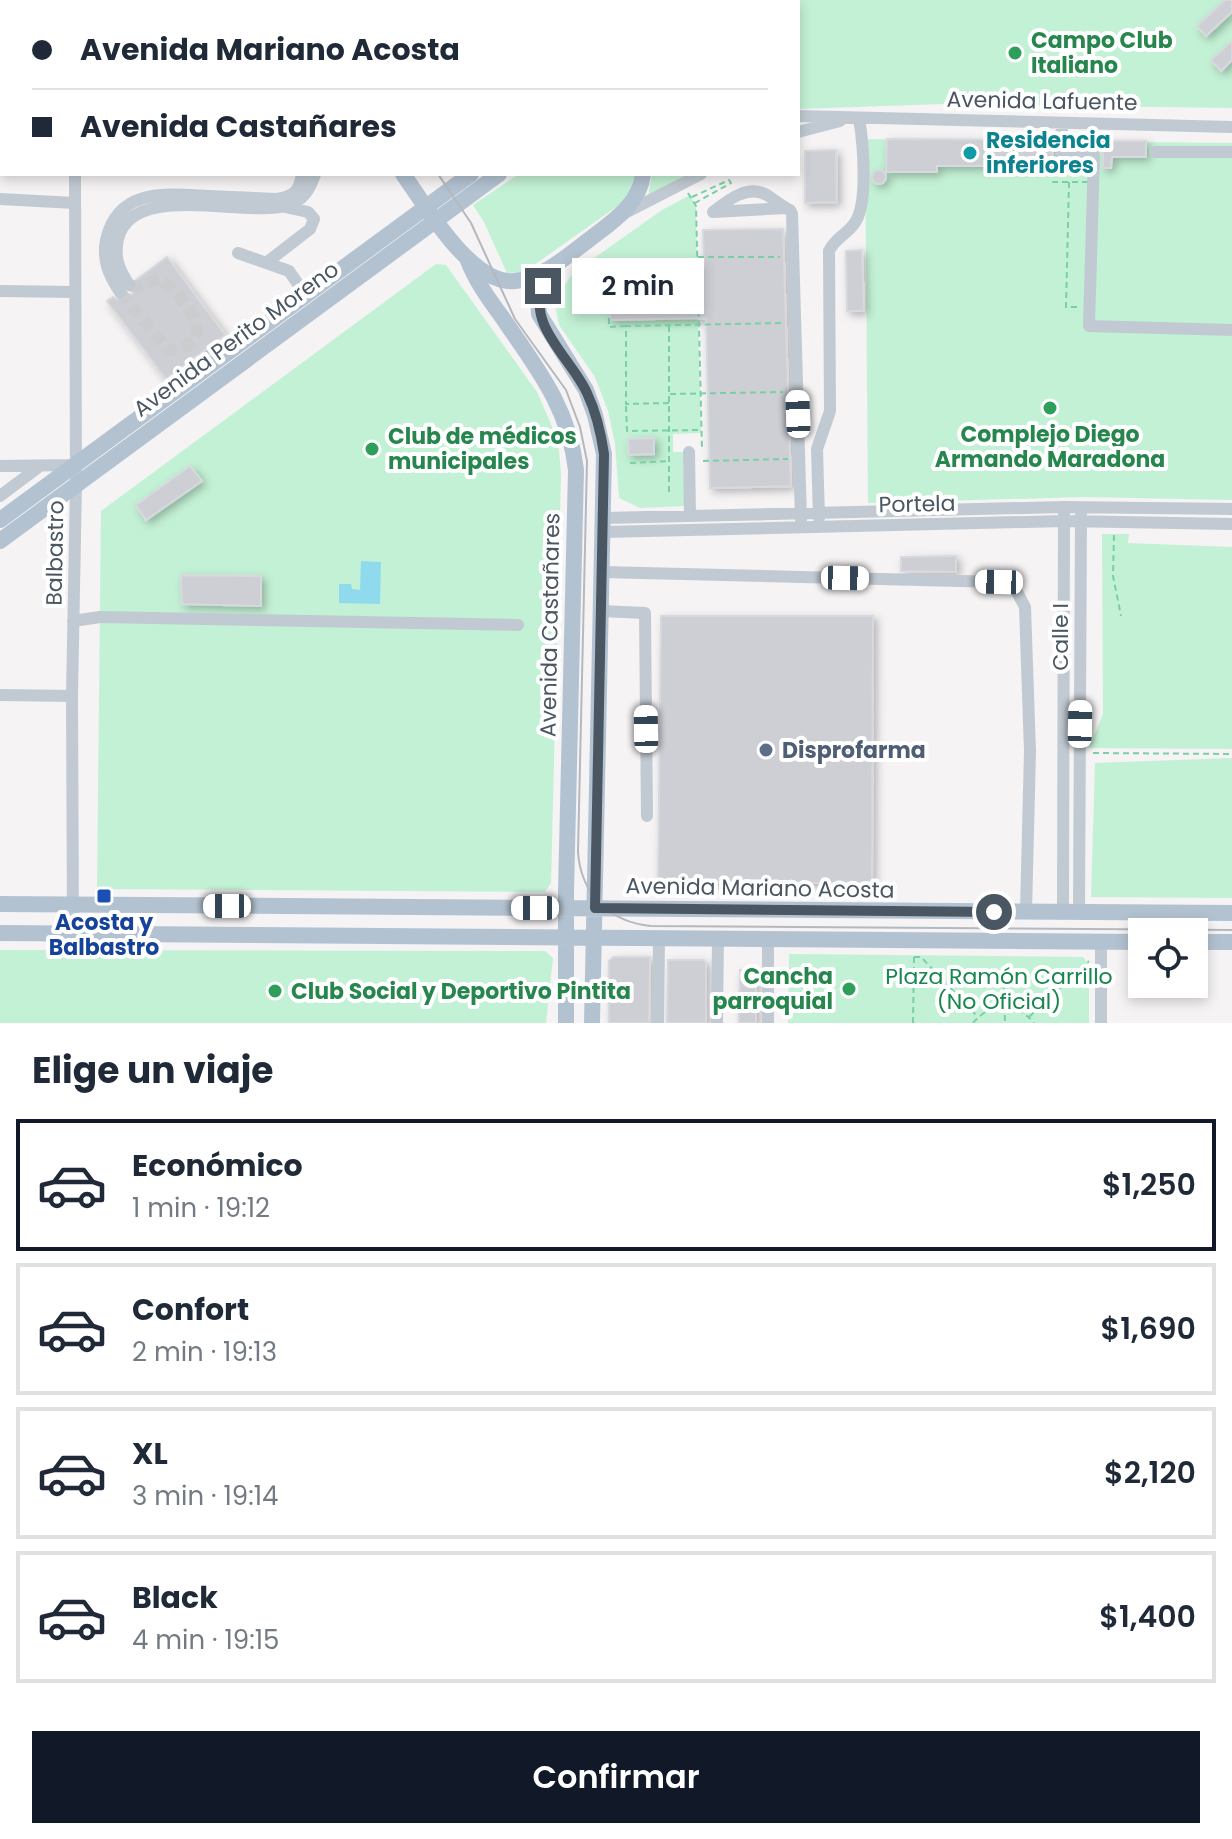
<!DOCTYPE html>
<html lang="es">
<meta charset="utf-8">
<style>
body{margin:0;font-family:Poppins,sans-serif;background:#f2f2f3;color:#1f2937;height:100vh;display:flex;flex-direction:column;font-size:30px;white-space:nowrap}
*{box-sizing:border-box;margin:0}
p{font-size:26px;color:#747a83}
.icon{flex:none;width:44px;height:44px;fill:none;stroke:currentColor;stroke-width:2;stroke-linecap:round;stroke-linejoin:round}
.map{position:relative;height:1023px;overflow:hidden}
.sheet{display:flex;flex-direction:column;background:#fff;flex:1}
.sheet>*{flex:none}
.hud{position:absolute;left:0px;top:0px;width:800px;height:176px;box-shadow:0 4px 12px #0003;display:grid;align-content:center;height:176px;padding:0 32px;background:#fff}
.fabs{position:absolute;left:1128px;top:918px;display:grid;gap:16px}
.fabs a{display:grid;place-items:center;width:80px;height:80px;border-radius:0px;background:#fff;box-shadow:0 4px 12px #0003;font-size:40px}
.end{position:absolute;width:36px;height:36px;margin:-18px;border:10px solid #4a5661;background:#fff;box-shadow:0 0 0 4px #fff}
.from{border-radius:50%}
.bubble{position:absolute;height:56px;border-radius:0px;background:#fff;box-shadow:0 4px 12px #0003;font-size:26px;font-weight:600;line-height:56px;text-align:center}
.car{position:absolute;width:24px;height:48px;margin:-24px -12px;border-radius:10px;box-shadow:0 0 6px 2px #0007;background:linear-gradient(#fff 24%,#345 0 40%,#fff 0 76%,#345 0 86%,#fff 0)}
.hud b{display:flex;align-items:center;gap:28px;height:76px;font-size:30px}
.hud b+b{border-top:2px solid #e0e1e3}
.hud i{width:20px;height:20px;background:#1f2937}
ul{padding:0;list-style:none}
li{display:flex;align-items:center;gap:24px;height:132px;margin:0 16px 12px;padding:0 16px;border:4px solid #e0e1e3;border-radius:0px}
li div{flex:1}
li b{display:block;font-size:30px}
li em{font-style:normal;font-weight:600}
li.current{border-color:#111827}
li>.icon{width:72px;height:72px;stroke-width:1.5}
h2{padding:0 32px;font-size:36px;line-height:96px}
.primary-button{display:flex;gap:16px;margin-top:auto;padding:16px 32px}
.primary-button a{flex:1;height:92px;border-radius:0px;background:#111827;color:#fff;font-size:32px;font-weight:600;line-height:92px;text-align:center}
.map>svg:first-child{display:block}
</style>
<div class="map">
<svg width="1232" height="1023" viewBox="0 0 1232 1023">
<defs>
<filter id="shadow"><feDropShadow dx="3.5" dy="3.5" stdDeviation="4" flood-color="#0004"/></filter>
</defs>
<rect width="100%" height="100%" fill="#f5f3f3"/>
<!-- green -->
<path fill="#c3f1d5" d="M 0,0 L 464,0 L 2,2 L 2,78 Z
M 761,0 L 1232,0 L 1232,108 L 942,104 L 798,109 L 798,2 L 759,2 Z
M 865,139 L 1232,143 L 1232,500 L 1084,497 L 868,503 Z
M 519,174 L 638,174 L 628,196 L 619,205 L 524,272 L 507,273 L 484,222 L 473,205 Z
M 652,174 L 693,174 L 648,197 Z
M 690,195 L 696,206 L 697,267 L 648,268 L 649,299 L 610,300 L 698,318 L 701,433 L 673,434 L 673,452 L 683,452 L 685,506 L 640,508 L 619,498 L 615,444 L 608,411 L 595,377 L 559,325 L 554,300 L 573,273 L 662,210 Z
M 436,264 L 446,265 L 537,392 L 558,440 L 561,474 L 551,883 L 545,892 L 97,889 L 101,511 Z
M 1102,534 L 1129,534 L 1128,543 L 1232,547 L 1232,749 L 1089,748 L 1103,714 Z
M 1232,758 L 1232,898 L 1091,897 L 1095,763 Z
M 0,950 L 545,951 L 553,958 L 546,1023 L 0,1023 Z
M 789,954 L 1083,957 L 1089,965 L 1089,1023 L 788,1023 Z"/>
<!-- water -->
<path fill="#90daee" d="M 361,561 L 381,562 L 380,604 L 339,603 L 339,584 L 351,584 L 352,589 L 360,590 Z"/>
<!-- building -->
<path fill="#cdcfd5" stroke="#d7d9de" stroke-width="2" filter="url(#shadow)" d="M 1225,0 L 1232,0 L 1232,12 L 1206,36 L 1197,26 Z
M 1232,41 L 1232,60 L 1221,71 L 1211,60 Z
M 887,139 L 1052,140 L 1053,166 L 937,166 L 937,172 L 886,172 Z
M 1103,141 L 1146,141 L 1146,157 L 1112,157 L 1111,168 L 1103,168 Z
M 836,150 L 837,202 L 805,203 L 805,151 Z
M872 177a7 7 0 1 1 14 0a7 7 0 1 1-14 0Z
M 783,229 L 791,486 L 710,488 L 706,318 L 610,320 L 610,300 L 648,299 L 648,268 L 704,266 L 703,230 Z
M 862,250 L 864,311 L 847,311 L 846,251 Z
M 167,257 L 225,335 L 166,379 L 107,301 L 113,297 L 120,301 L 126,299 L 136,290 L 136,280 Z
M 654,438 L 654,454 L 629,455 L 628,439 Z
M 190,466 L 202,481 L 146,520 L 136,505 Z
M 956,556 L 956,572 L 901,571 L 901,557 Z
M 181,575 L 261,576 L 261,606 L 182,604 Z
M 661,616 L 873,616 L 872,883 L 658,883 Z
M 613,957 L 650,957 L 649,1023 L 609,1023 L 609,961 Z
M 668,960 L 704,960 L 706,963 L 706,1023 L 667,1023 Z
M 740,970 L 756,970 L 756,1023 L 739,1023 Z"/>
<g fill="none" stroke-linecap="round" stroke-linejoin="round">
<!-- minor-tunnel -->
<path stroke="#caccce" stroke-width="12" stroke-dasharray="12 6" stroke-linecap="butt" d="M 120,292 L 168,350 C 224,346 185,296 160,279 L 138,287 L 129,285"/>
<!-- path -->
<path stroke="#7ad0a6" stroke-width="2" stroke-dasharray="6 4" stroke-linecap="butt" d="M 48,2 L 48,0
M 619,2 L 619,0
M 682,2 L 684,0
M 1054,169 L 1090,170 L 1090,182 L 1053,182 Z
M 1069,182 L 1066,307 L 1077,307
M 688,193 L 696,206 L 702,449
M 692,197 L 729,180 L 731,183 L 695,203
M 698,257 L 780,257
M 626,326 L 609,327 L 609,298 L 637,298 L 637,292 L 696,291
M 669,326 L 669,492
M 670,394 L 783,392
M 669,403 L 626,404 L 626,326 L 784,323
M 626,406 L 627,431 L 700,430
M 703,461 L 788,459
M 630,463 L 669,461
M 1114,535 L 1113,576 L 1121,616
M 1093,753 L 1232,754
M 914,957 L 921,957 L 978,1017
M 1004,985 L 1005,1023
M 1029,1017 L 1089,961
M 913,1023 L 914,957
M 973,1023 C 990,1002 1017,1002 1034,1023"/>
<!-- minor -->
<path stroke="#c1cad2" stroke-width="12" d="M 77,2 L 77,0
M 187,2 L 187,0
M 260,2 L 261,0
M 798,116 L 1232,127
M 1062,123 L 1061,154 L 1094,155 L 1089,326 L 1232,330
M 798,132 L 840,121
M 1155,152 L 1232,152
M 0,199 L 75,203
M 785,208 L 713,212 C 728,200 748,184 767,195 C 775,200 781,206 790,210 L 792,214 L 801,519
M 625,213 L 701,174
M 238,253 L 289,271 L 305,294
M 266,263 L 310,229 L 314,219 L 308,212 L 285,207
M 129,285 C 119,269 114,258 118,239 C 132,180 246,219 288,205 C 304,200 310,189 315,174
M 0,291 L 74,292
M 120,292 C 109,276 102,260 106,240 C 118,187 167,194 208,196 C 231,197 254,198 277,199 C 294,196 299,192 302,174
M 689,452 L 690,515
M 0,466 L 74,465
M 0,496 L 40,466
M 604,518 L 1064,507 L 1232,509
M 819,518 L 817,449 L 830,411 L 829,251 C 835,238 846,235 854,224 C 869,205 863,142 859,118
M 603,532 L 1064,521 L 1232,524
M 602,572 L 999,582 L 1016,590 L 1025,607 L 1030,751 L 1026,912
M 601,611 L 645,613 L 647,816
M 73,621 L 100,617 L 518,625
M 0,695 L 72,696
M 1063,912 L 1064,514
M 1079,912 L 1081,515
M 73,933 L 72,696 L 76,484 L 75,174
M 658,1023 L 659,937
M 717,1023 L 718,938
M 768,1023 L 768,938
M 1101,1023 L 1101,941"/>
<!-- major -->
<path stroke="#b3c2d1" stroke-width="16" d="M 500,2 L 503,0
M 573,2 L 574,0
M 708,2 L 710,0
M 736,2 L 738,0
M 0,93 L 2,93
M 0,107 L 2,108
M 403,174 C 425,205 472,286 515,281 C 544,278 568,255 590,239 C 612,222 640,204 643,174
M 467,258 C 475,280 488,298 502,317 C 536,367 569,407 576,470 L 566,891 L 566,1023
M 555,265 L 538,298 L 539,314 L 586,390 L 595,415 L 604,454 L 592,1023
M 0,520 L 471,174
M 0,541 L 499,174
M 0,904 L 1232,913
M 0,933 L 1142,942
M 1194,942 L 1232,942"/>
<!-- tram -->
<path stroke="#b5b8bd" stroke-width="2" d="M 0,104 L 2,104
M 438,174 L 471,223 L 515,319 L 566,390 L 580,427 L 587,461 L 578,852 C 581,895 610,922 651,926 L 1232,930"/>
</g>
<g fill="none" stroke-linecap="round" stroke-linejoin="round">
<!-- route -->
<path stroke="#4a5661" stroke-width="10" d="M 543,286 C 527,326 571,358 587,393 C 596,412 601,433 604,454 L 595,908 L 994,912"/>
</g>
<!-- markers -->
<g fill="#2e9e5b" stroke="#fff" stroke-width="3">
<circle cx="1015" cy="53" r="8"/>
<circle cx="1050" cy="408" r="8"/>
<circle cx="372" cy="449" r="8"/>
<circle cx="849" cy="989" r="8"/>
<circle cx="275" cy="991" r="8"/>
</g>
<circle fill="#0f9aa8" stroke="#fff" stroke-width="3" cx="970" cy="153" r="8"/>
<circle fill="#5c6f8a" stroke="#fff" stroke-width="3" cx="766" cy="750" r="8"/>
<rect fill="#1a4fb4" stroke="#fff" stroke-width="3" x="96" y="888" width="16" height="16" rx="4"/>
<g text-anchor="middle" dominant-baseline="central" stroke-width="8" stroke-linejoin="round" paint-order="stroke">
<!-- leisure labels -->
<g font-size="22" font-weight="bold" fill="#27864d" stroke="#fff" text-anchor="start">
<text x="1031" y="40">Campo Club<tspan x="1031" dy="25">Italiano</tspan></text>
<text x="1050" y="434" text-anchor="middle">Complejo Diego<tspan x="1050" dy="25">Armando Maradona</tspan></text>
<text x="388" y="436">Club de médicos<tspan x="388" dy="25">municipales</tspan></text>
<text x="833" y="976" text-anchor="end">Cancha<tspan x="833" dy="25">parroquial</tspan></text>
<text x="291" y="991">Club Social y Deportivo Pintita</text>
</g>
<!-- street labels -->
<g font-size="22" fill="#4a5661" stroke="#fff">
<text transform="translate(1042 101) rotate(1)">Avenida Lafuente</text>
<text transform="translate(236 339) rotate(-36)">Avenida Perito Moreno</text>
<text transform="translate(917 504) rotate(-1)">Portela</text>
<text transform="translate(55 553) rotate(-89)">Balbastro</text>
<text transform="translate(550 625) rotate(-89)">Avenida Castañares</text>
<text transform="translate(1060 637) rotate(-90)">Calle I</text>
<text transform="translate(760 888) rotate(1)">Avenida Mariano Acosta</text>
</g>
<!-- culture labels -->
<g font-size="22" font-weight="bold" fill="#0d838f" stroke="#fff" text-anchor="start">
<text x="986" y="140">Residencia<tspan x="986" dy="25">inferiores</tspan></text>
</g>
<!-- service labels -->
<g font-size="22" font-weight="bold" fill="#4e5e75" stroke="#fff" text-anchor="start">
<text x="782" y="750">Disprofarma</text>
</g>
<!-- transit labels -->
<g font-size="22" font-weight="bold" fill="#164399" stroke="#fff">
<text x="104" y="922">Acosta y<tspan x="104" dy="25">Balbastro</tspan></text>
</g>
<!-- park labels -->
<g font-size="22" fill="#17864f" stroke="#fff">
<text x="999" y="976">Plaza Ramón Carrillo<tspan x="999" dy="25">(No Oficial)</tspan></text>
</g>
</g>
</svg>
<div class="fabs">
<a><svg class="icon" aria-label="locate" viewBox="0 0 24 24"><circle cx="12" cy="12" r="6"/><path d="M12 2v4M12 18v4M2 12h4M18 12h4"/></svg></a>
</div>
<i class="end from" style="left:994px;top:912px"></i>
<i class="end" style="left:543px;top:286px"></i>
<div class="bubble" style="left:572px;top:258px;width:132px">2 min</div>
<i class="car" style="left:798px;top:414px;rotate:358deg"></i>
<i class="car" style="left:845px;top:578px;rotate:91deg"></i>
<i class="car" style="left:999px;top:582px;rotate:271deg"></i>
<i class="car" style="left:1080px;top:724px;rotate:1deg"></i>
<i class="car" style="left:646px;top:729px;rotate:359deg"></i>
<i class="car" style="left:227px;top:906px;rotate:270deg"></i>
<i class="car" style="left:535px;top:908px;rotate:270deg"></i>
<div class="hud">
<b><i class="from"></i>Avenida Mariano Acosta</b>
<b><i></i>Avenida Castañares</b>
</div>
</div>
<section class="sheet">
<h2>Elige un viaje</h2>
<ul>
<li class="current"><svg class="icon" aria-label="car" viewBox="0 0 24 24"><path d="M5 17H2v-5l4-1 3-4h7l3 4 3 1v5h-3M9 17h6M6 11h13"/><circle cx="7" cy="17" r="2"/><circle cx="17" cy="17" r="2"/></svg><div><b>Económico</b><p>1 min · 19:12</p></div><em>$1,250</em></li>
<li><svg class="icon" aria-label="car" viewBox="0 0 24 24"><path d="M5 17H2v-5l4-1 3-4h7l3 4 3 1v5h-3M9 17h6M6 11h13"/><circle cx="7" cy="17" r="2"/><circle cx="17" cy="17" r="2"/></svg><div><b>Confort</b><p>2 min · 19:13</p></div><em>$1,690</em></li>
<li><svg class="icon" aria-label="car" viewBox="0 0 24 24"><path d="M5 17H2v-5l4-1 3-4h7l3 4 3 1v5h-3M9 17h6M6 11h13"/><circle cx="7" cy="17" r="2"/><circle cx="17" cy="17" r="2"/></svg><div><b>XL</b><p>3 min · 19:14</p></div><em>$2,120</em></li>
<li><svg class="icon" aria-label="car" viewBox="0 0 24 24"><path d="M5 17H2v-5l4-1 3-4h7l3 4 3 1v5h-3M9 17h6M6 11h13"/><circle cx="7" cy="17" r="2"/><circle cx="17" cy="17" r="2"/></svg><div><b>Black</b><p>4 min · 19:15</p></div><em>$1,400</em></li>
</ul>
<div class="primary-button"><a>Confirmar</a></div>
</section>
